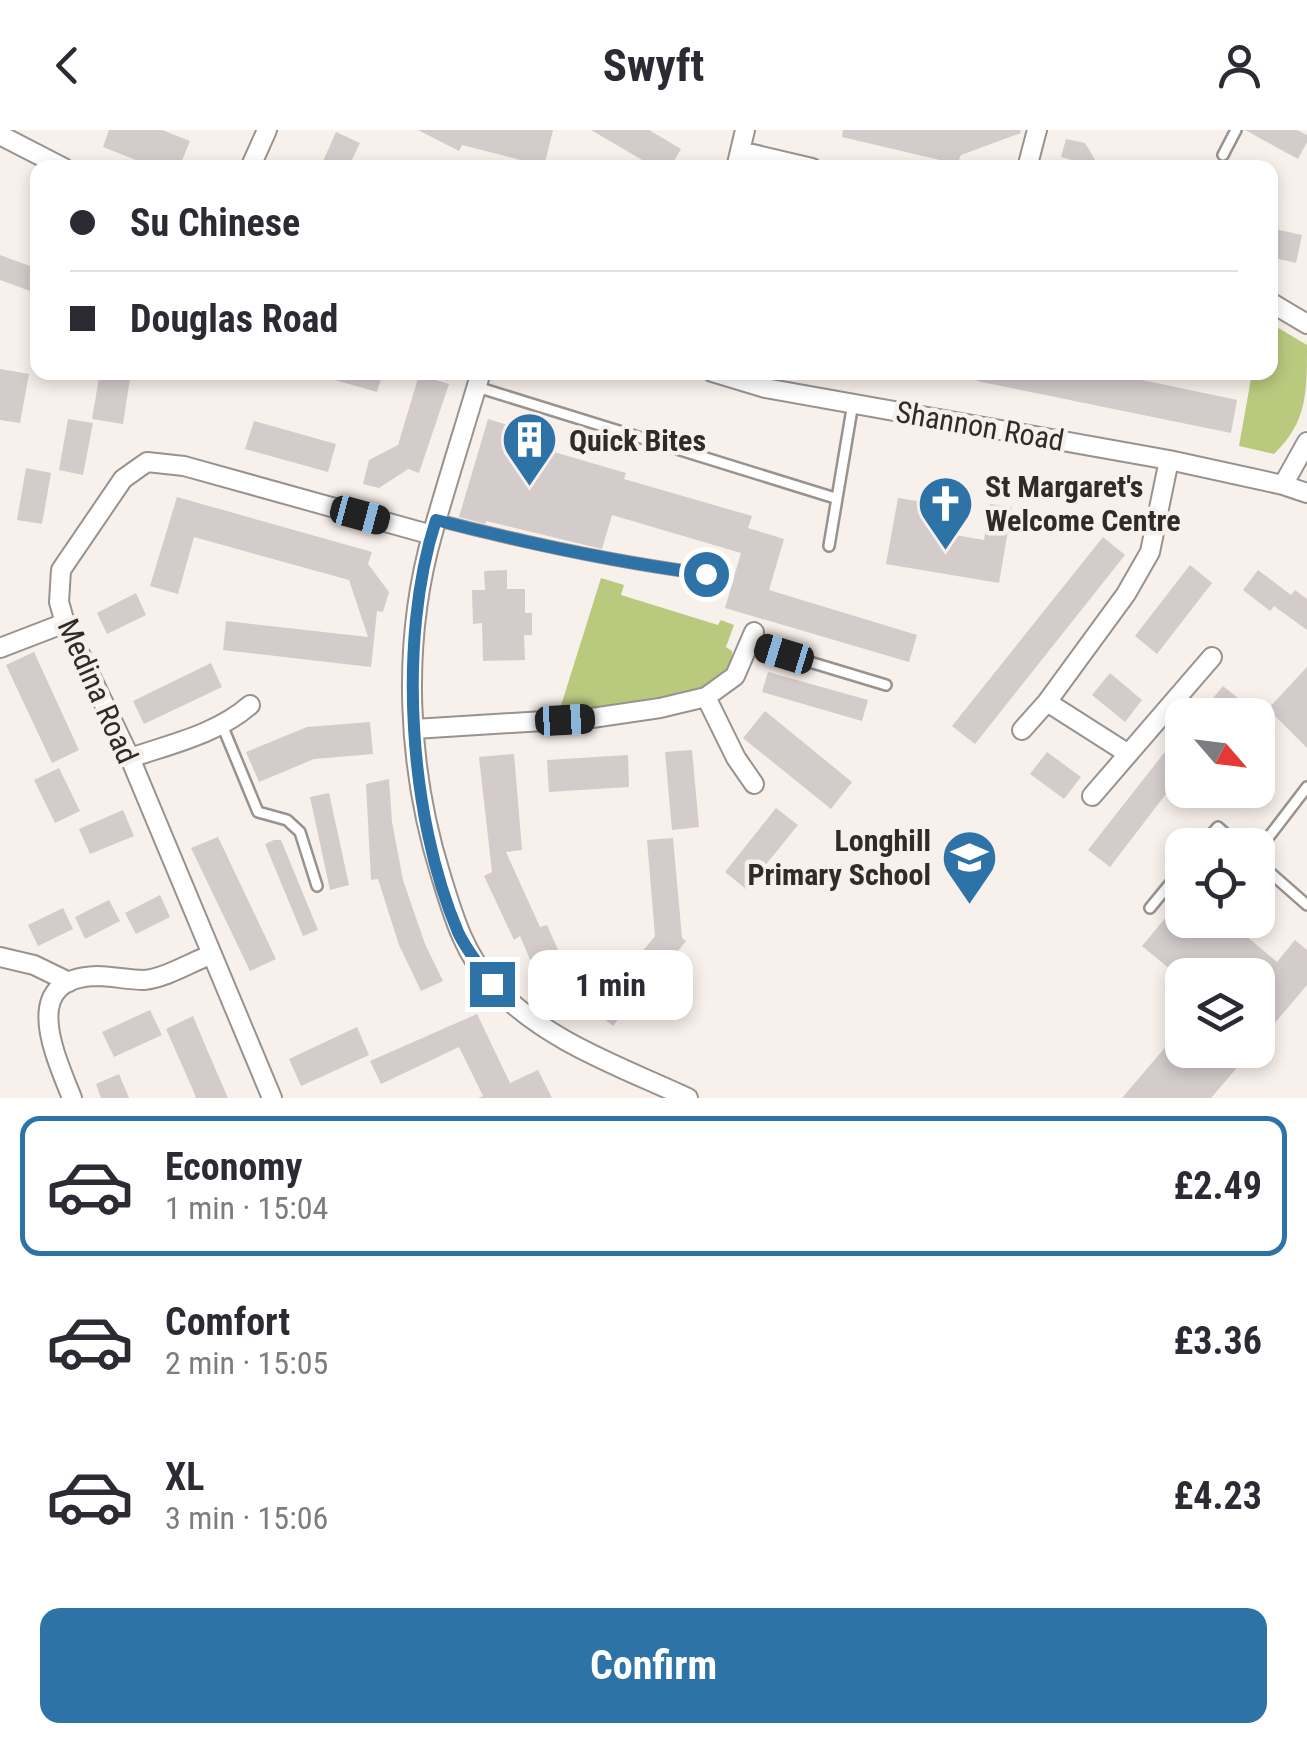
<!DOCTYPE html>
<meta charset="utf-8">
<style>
body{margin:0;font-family:"Roboto Condensed",sans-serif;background:#f7f7f7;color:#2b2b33;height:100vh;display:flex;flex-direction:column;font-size:38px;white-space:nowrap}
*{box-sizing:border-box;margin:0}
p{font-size:32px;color:#7c7c81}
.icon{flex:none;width:55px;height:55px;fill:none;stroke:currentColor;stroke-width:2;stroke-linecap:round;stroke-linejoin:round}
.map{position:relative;height:968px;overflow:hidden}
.sheet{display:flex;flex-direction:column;background:#fff;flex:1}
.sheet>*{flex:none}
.top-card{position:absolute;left:30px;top:30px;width:1248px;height:220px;border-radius:20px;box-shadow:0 5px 15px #0003;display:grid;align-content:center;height:220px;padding:0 40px;background:#fff}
.needle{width:65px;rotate:118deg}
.controls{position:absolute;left:1165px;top:568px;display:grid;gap:20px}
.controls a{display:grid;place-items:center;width:110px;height:110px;border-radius:20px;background:#fff;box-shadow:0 5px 15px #0003;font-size:50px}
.end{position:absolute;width:45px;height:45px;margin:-22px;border:12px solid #2e73a8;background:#fff;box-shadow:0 0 0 5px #fff}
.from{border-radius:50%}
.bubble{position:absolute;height:70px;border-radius:20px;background:#fff;box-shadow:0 5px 15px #0003;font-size:32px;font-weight:700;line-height:70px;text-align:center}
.car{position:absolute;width:30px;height:60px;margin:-30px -15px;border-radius:12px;box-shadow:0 0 8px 2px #0007;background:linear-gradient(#222 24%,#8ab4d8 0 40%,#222 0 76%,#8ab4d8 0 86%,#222 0)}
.top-card b{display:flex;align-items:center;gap:35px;height:95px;font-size:38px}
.top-card b+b{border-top:2px solid #e1e1e2}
.top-card i{width:25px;height:25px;background:#2b2b33}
ul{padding:18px 0 0;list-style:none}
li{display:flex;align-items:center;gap:30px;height:140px;margin:0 20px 15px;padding:0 20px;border:5px solid transparent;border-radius:20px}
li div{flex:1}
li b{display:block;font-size:38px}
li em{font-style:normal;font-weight:700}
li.on{border-color:#2e73a8}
li>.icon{width:90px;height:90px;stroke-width:1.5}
.cta{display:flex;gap:20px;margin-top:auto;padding:20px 40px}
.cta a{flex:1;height:115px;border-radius:20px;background:#2e73a8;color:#fff;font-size:40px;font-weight:700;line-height:115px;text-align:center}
header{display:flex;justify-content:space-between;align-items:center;height:130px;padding:0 40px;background:#fff;font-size:45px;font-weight:700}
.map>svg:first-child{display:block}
</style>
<header><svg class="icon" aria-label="back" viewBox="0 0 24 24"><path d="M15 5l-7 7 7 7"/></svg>Swyft<svg class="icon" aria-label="person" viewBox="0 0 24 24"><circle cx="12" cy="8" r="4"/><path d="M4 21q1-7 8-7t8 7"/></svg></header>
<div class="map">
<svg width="1307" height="968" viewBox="0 0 1307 968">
<rect width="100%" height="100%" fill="#f8f0eb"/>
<!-- green -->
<path fill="#b9ca7f" d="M 1270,193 L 1307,215 C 1307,264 1307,292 1274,324 L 1239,316 L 1252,243 L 1270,242 Z
M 601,448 L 624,455 L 621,465 L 718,495 L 721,490 L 734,495 L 726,517 L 732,521 L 732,535 C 696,581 612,580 559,582 Z"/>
<!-- building -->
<path fill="#d4cbcb" d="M 109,0 L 162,0 L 190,11 L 179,38 L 156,38 L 103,17 Z
M 418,0 L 553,0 L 544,36 L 462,15 L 459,21 Z
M 591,0 L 649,0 L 681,19 L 670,38 L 656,38 Z
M 843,0 L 1020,0 L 1021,3 L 961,25 L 957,34 L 842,7 Z
M 1245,0 L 1297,0 L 1307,5 L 1307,12 L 1298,29 Z
M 336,2 L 360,13 L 348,38 L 320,38 Z
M 1066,9 L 1085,13 L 1100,38 L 1061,27 Z
M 1270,98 L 1302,105 L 1296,133 L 1270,127 Z
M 0,125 L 38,139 L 30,161 L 0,150 Z
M 0,239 L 29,244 L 20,293 L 0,290 Z
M 100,242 L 131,242 L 123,294 L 92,289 Z
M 328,242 L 383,242 L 377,262 L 328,248 Z
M 978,242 L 1104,242 L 1237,270 L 1231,303 L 977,251 Z
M 419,245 L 449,254 L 419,343 L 408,339 L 379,358 L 363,354 L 369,330 L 398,315 Z
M 68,289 L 93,293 L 83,345 L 59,340 Z
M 488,289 L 533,303 L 530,315 L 626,343 L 624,349 L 752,386 L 748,398 L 784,409 L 769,460 L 917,505 L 909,532 L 725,478 L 741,423 L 612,385 L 602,419 L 486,391 L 485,394 L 459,387 Z
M 254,291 L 336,314 L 328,342 L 245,319 Z
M 26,338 L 51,343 L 42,394 L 17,390 Z
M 177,367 L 372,422 L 368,434 L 389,462 L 383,482 L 377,481 L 371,537 L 223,520 L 226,491 L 368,507 L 349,450 L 194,407 L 178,464 L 150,456 Z
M 898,368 L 936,374 L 931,401 L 984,410 L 990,374 L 1012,377 L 999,453 L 886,434 Z
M 1103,407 L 1125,425 L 975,614 L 952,596 Z
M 1190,435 L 1212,453 L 1157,524 L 1135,506 Z
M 507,440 L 507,459 L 525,459 L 525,483 L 532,483 L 532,505 L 524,505 L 525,530 L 483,531 L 482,493 L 473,494 L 472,460 L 485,460 L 484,441 Z
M 1258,440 L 1291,465 L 1295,460 L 1307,469 L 1307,500 L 1274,476 L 1270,481 L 1243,460 Z
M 136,463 L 146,485 L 107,504 L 97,483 Z
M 34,522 L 79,620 L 52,633 L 6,535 Z
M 211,533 L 222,557 L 144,594 L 133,571 Z
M 1307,537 L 1307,618 L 1268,579 Z
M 768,542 L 868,570 L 862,591 L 762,562 Z
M 1110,543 L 1142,570 L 1125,592 L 1092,565 Z
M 1223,556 L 1259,585 L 1199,585 Z
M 765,581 L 852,652 L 831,679 L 743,608 Z
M 370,592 L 373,624 L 314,629 L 259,652 L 246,622 L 307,597 Z
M 1182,600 L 1182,643 L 1110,737 L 1088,720 Z
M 692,620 L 699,697 L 672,700 L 665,622 Z
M 1047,622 L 1081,647 L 1064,669 L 1030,644 Z
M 514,624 L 522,720 L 506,722 L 540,797 L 547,795 L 562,829 L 535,841 L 520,806 L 514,810 L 484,746 L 492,742 L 479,627 Z
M 628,625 L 629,657 L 549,662 L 547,630 Z
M 59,638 L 80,681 L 55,693 L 34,650 Z
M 389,649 L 392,692 L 403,750 L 425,814 L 443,851 L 421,861 L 399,815 L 378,749 L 371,750 L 366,654 Z
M 329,663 L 349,755 L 330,760 L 310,667 Z
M 776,678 L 798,695 L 746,759 L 725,742 Z
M 123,680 L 134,706 L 90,724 L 79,699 Z
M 218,707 L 276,829 L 250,841 L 191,718 Z
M 673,708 L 682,808 L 686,811 L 652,853 L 649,850 L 613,896 L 573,864 L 589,843 L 611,860 L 655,806 L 647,710 Z
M 274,710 L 281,710 L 318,800 L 303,806 L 265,714 Z
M 160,765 L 170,787 L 136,804 L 125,783 Z
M 1182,768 L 1182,790 L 1227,790 L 1277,832 L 1295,810 L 1307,820 L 1307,855 L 1258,913 L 1258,845 L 1177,845 L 1142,816 Z
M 109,770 L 120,791 L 85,809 L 75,787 Z
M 63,778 L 73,799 L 38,816 L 28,795 Z
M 150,880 L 162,905 L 114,927 L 102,902 Z
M 477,884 L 510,953 L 538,940 L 552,968 L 478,968 L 483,966 L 459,917 L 381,954 L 370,931 Z
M 193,886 L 208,922 L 228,968 L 196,968 L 193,960 L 166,899 Z
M 357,897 L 369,925 L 301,956 L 289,929 Z
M 1168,914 L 1197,938 L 1212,920 L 1252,920 L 1211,968 L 1122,968 Z
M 119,944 L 129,968 L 101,968 L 96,954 Z"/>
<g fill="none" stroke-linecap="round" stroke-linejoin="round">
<defs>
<path id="service" d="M 1223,25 L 1236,0
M 477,257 L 835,368
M 437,390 C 526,413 614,432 706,444
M 829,416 L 853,273
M 750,514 L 886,555
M 222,595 L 258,682 L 287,690 L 300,702 L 317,756
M 1202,715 L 1218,697 L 1238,715
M 1258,721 L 1307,657
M 1258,732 L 1307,775
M 1150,778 L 1182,739"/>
<path id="minor" d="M 0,5 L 64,38
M 740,21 L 812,38
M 250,38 L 267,0
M 736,38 L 745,0
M 1027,38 L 1037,0
M 1270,172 L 1307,194
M 481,242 C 465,296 448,349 433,402 C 401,513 407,637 441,746 C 453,785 464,824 493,855 C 545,911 619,936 688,968
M 712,242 L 765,258 L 1169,330 L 1283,355 L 1307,363
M 1283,355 L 1307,312
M 0,518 L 65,493
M 706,567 L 736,628 L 754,654
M 1047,572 L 1127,623
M 414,599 L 592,588 L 660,578 L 706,567 L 735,546 L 754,502
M 1022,600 L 1047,572 L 1126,464 L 1150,422 L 1169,330
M 130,628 C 171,614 217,604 250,575
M 1092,666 L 1212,527
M 0,827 L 34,835 L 69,852
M 72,968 C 55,925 18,848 97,846 C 112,846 128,850 144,850 C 165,848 190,833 210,825
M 272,968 L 130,628 L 65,493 L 59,472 L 61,440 L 123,349 L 147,332 L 184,336 L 432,405"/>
</defs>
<!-- service casing -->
<use href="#service" stroke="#99928e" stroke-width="14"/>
<!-- minor casing -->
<use href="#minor" stroke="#99928e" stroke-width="22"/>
<!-- service -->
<use href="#service" stroke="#fff" stroke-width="9"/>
<!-- minor -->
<use href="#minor" stroke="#fff" stroke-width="18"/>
</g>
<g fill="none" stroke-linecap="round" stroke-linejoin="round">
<!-- route -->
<path stroke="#2e73a8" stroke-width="12" d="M 492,854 C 481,837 466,820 458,802 C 409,687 397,510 436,390 C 526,413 614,432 706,444"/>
</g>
<!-- icons -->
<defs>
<symbol id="building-pin" viewBox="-11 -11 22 30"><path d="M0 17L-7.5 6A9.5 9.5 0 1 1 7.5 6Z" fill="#2e73a8" stroke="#f8f0eb"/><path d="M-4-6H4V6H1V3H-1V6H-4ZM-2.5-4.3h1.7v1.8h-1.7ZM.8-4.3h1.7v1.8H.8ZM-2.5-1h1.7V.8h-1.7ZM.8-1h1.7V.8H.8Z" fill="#fff"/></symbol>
<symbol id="church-pin" viewBox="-11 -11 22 30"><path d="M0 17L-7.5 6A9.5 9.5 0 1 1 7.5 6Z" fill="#2e73a8" stroke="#f8f0eb"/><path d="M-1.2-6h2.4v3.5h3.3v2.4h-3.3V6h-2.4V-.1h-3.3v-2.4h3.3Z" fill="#fff"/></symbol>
<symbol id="school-pin" viewBox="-11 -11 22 30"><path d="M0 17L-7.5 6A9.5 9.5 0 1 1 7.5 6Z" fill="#2e73a8" stroke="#f8f0eb"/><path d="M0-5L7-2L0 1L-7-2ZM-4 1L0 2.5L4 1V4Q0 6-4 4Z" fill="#fff"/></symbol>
</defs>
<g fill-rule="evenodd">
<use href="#building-pin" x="498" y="278" width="63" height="86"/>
<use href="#church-pin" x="914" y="342" width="63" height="86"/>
<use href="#school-pin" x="938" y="696" width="63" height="86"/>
</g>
<g text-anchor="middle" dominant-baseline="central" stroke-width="9" stroke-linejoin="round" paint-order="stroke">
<!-- street labels -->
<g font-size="30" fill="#2e2b29" stroke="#f8f0eb">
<text transform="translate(980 296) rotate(10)">Shannon Road</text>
<text transform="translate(98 561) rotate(66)">Medina Road</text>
</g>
<!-- poi labels -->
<g font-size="30" font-weight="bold" fill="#2e2b29" stroke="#f8f0eb" text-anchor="start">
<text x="569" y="310">Quick Bites</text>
<text x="985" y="356">St Margaret's<tspan x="985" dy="34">Welcome Centre</tspan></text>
<text x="931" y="710" text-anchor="end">Longhill<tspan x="931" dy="34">Primary School</tspan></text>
</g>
</g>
</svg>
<div class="controls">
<a><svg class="needle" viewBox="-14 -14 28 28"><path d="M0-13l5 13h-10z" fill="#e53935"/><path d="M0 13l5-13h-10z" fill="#7c7c81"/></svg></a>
<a><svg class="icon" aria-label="locate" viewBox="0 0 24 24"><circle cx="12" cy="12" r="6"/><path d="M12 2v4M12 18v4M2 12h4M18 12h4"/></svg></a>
<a><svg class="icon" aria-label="layers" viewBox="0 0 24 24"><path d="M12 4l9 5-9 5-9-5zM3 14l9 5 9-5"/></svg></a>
</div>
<i class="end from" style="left:706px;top:444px"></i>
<i class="end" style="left:492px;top:854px"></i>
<div class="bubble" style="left:528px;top:820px;width:165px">1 min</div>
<i class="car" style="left:360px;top:385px;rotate:105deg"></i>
<i class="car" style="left:784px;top:524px;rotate:287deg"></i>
<i class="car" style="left:565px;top:590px;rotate:87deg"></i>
<div class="top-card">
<b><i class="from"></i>Su Chinese</b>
<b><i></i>Douglas Road</b>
</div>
</div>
<section class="sheet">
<ul>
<li class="on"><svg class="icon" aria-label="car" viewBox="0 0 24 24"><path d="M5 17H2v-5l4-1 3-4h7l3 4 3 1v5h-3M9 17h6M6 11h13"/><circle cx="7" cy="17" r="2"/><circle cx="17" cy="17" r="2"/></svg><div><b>Economy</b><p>1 min · 15:04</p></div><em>£2.49</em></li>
<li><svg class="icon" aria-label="car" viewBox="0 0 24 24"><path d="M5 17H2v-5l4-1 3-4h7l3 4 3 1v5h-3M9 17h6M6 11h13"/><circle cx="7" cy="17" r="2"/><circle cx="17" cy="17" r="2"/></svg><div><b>Comfort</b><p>2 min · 15:05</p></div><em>£3.36</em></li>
<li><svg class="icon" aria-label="car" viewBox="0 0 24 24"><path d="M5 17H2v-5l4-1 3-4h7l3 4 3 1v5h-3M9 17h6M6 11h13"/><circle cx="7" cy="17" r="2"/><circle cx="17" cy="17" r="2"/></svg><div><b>XL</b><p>3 min · 15:06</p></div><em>£4.23</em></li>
</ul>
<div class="cta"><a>Confirm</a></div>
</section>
